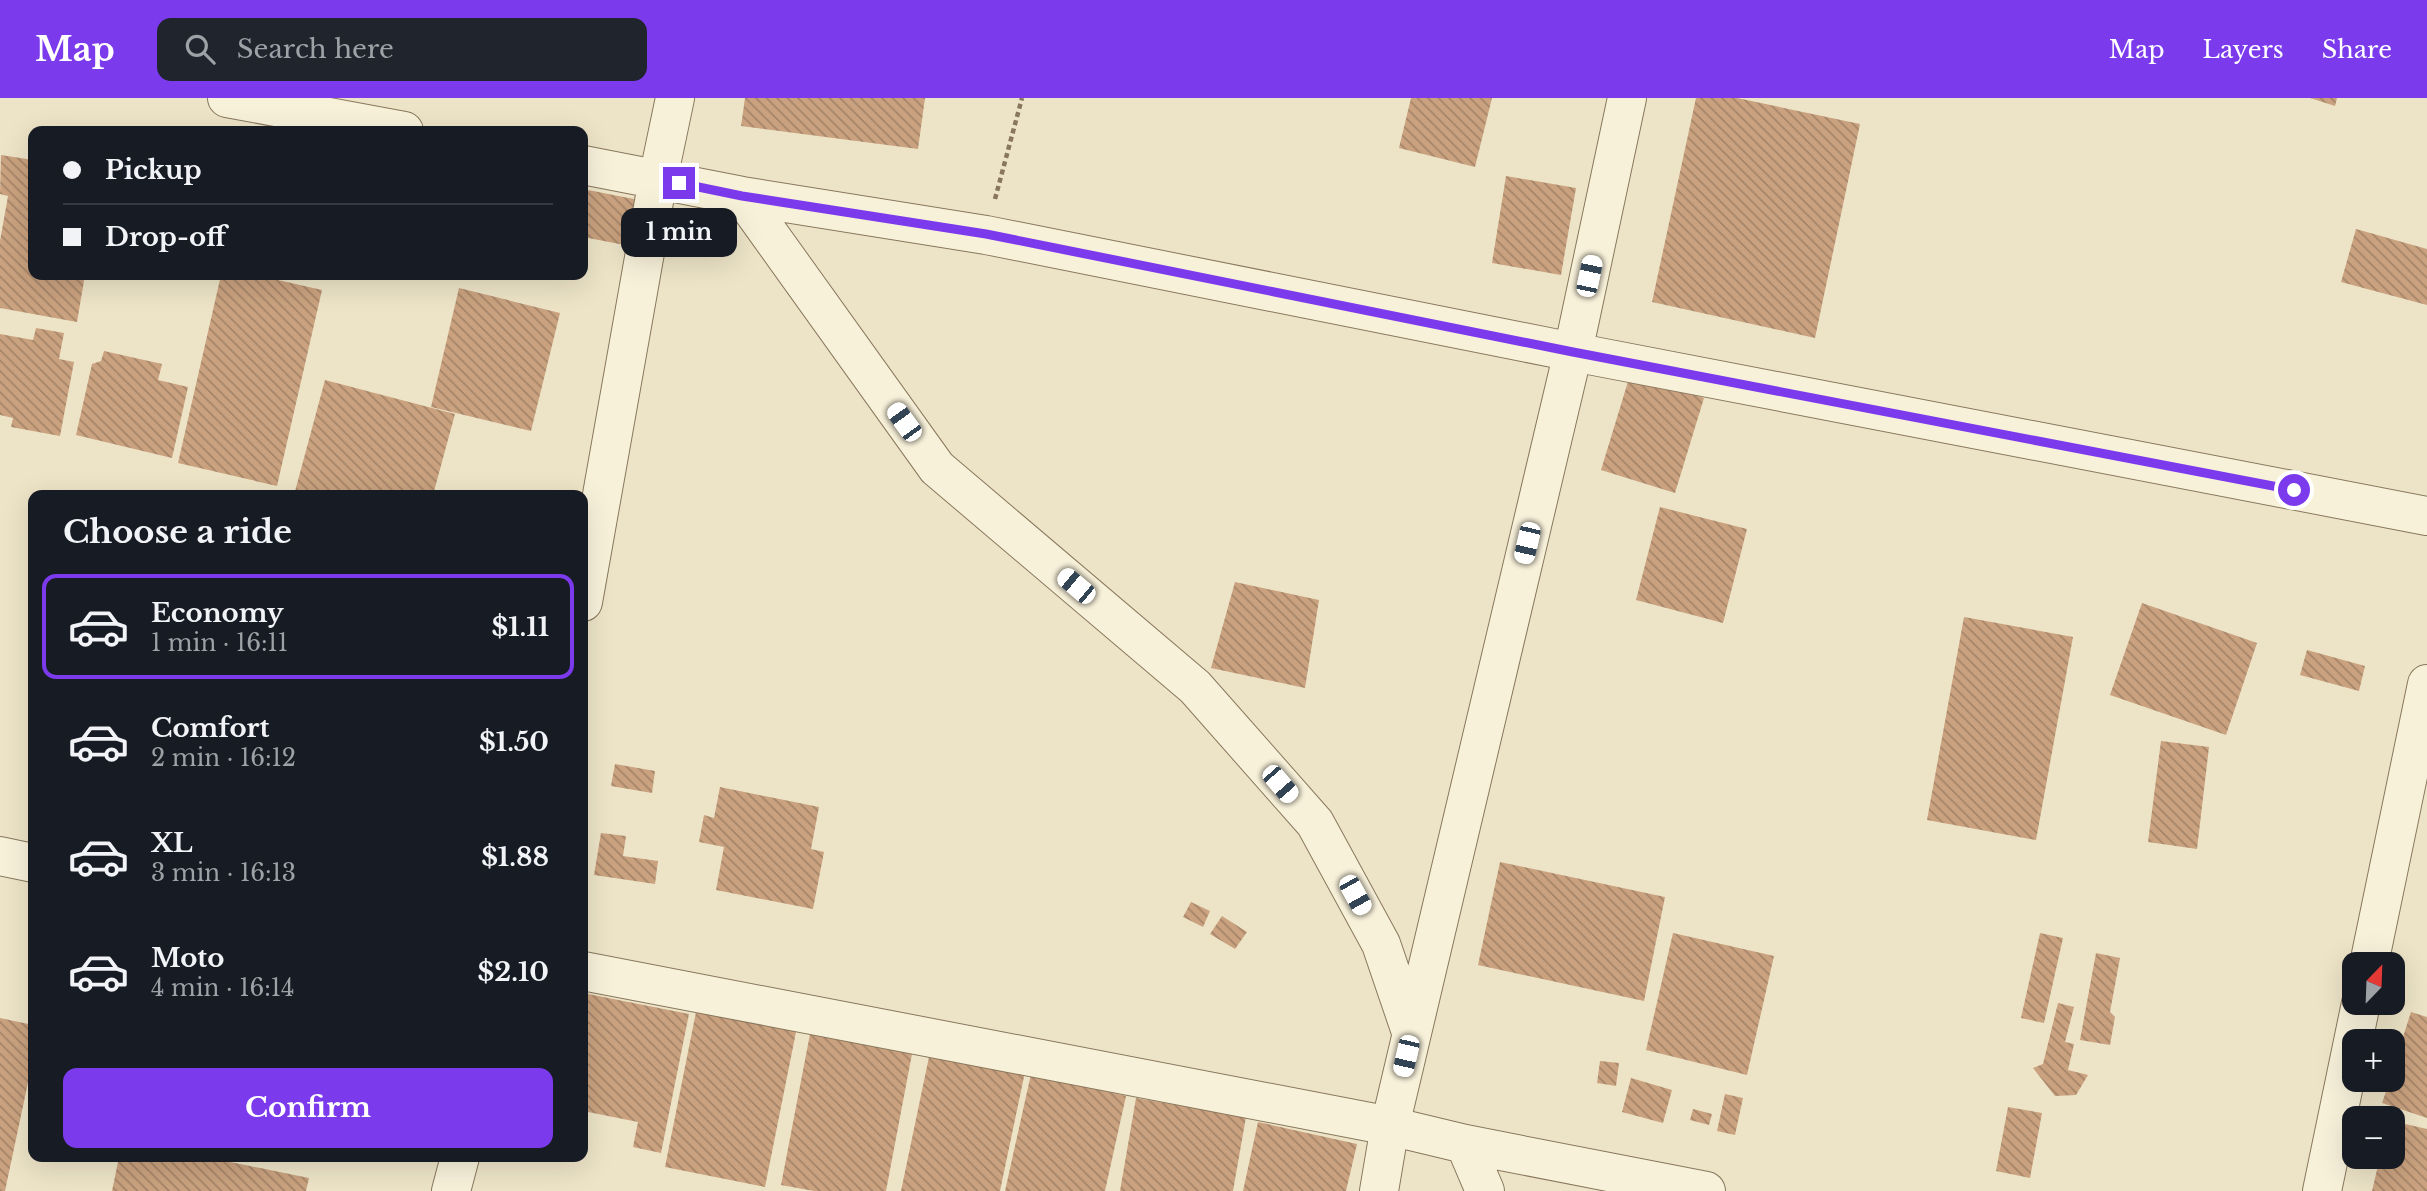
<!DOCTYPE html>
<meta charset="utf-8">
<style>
body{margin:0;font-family:"Libre Baskerville",serif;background:#20242c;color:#f1f3f6;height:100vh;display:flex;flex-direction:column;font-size:26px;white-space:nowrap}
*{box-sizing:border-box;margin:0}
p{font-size:23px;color:#9ea1a6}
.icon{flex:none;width:38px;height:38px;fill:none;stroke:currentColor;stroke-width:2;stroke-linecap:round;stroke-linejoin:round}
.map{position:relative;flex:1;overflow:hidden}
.sheet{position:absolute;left:28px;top:392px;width:560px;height:672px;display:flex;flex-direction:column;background:#171b24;border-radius:14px;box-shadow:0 7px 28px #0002}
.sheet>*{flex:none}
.banner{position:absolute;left:28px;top:28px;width:560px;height:154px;border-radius:14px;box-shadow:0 7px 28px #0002;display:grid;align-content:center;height:154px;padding:0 35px;background:#171b24}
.needle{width:46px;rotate:23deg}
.tools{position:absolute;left:2342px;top:854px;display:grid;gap:14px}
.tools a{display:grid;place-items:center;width:63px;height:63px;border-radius:14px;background:#171b24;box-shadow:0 7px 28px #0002;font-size:35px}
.end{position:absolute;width:32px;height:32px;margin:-16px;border:9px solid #7c3aed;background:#fff;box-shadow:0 0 0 4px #fff}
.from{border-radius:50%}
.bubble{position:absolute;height:49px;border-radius:14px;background:#171b24;box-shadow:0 7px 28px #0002;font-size:23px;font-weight:700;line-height:49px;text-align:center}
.car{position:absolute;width:21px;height:42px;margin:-21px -10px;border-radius:9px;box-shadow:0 0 5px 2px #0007;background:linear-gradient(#fff 24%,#345 0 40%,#fff 0 76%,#345 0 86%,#fff 0)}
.banner b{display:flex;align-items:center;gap:24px;height:66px;font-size:26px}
.banner b+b{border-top:2px solid #363941}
.banner i{width:18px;height:18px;background:#f1f3f6}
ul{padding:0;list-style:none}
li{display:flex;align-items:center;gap:21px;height:105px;margin:0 14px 10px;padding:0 21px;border:4px solid transparent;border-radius:14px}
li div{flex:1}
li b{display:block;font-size:26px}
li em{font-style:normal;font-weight:700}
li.selected{border-color:#7c3aed}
li>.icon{width:63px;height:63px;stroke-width:1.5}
h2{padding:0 35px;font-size:32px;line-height:84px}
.primary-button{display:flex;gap:14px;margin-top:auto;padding:14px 35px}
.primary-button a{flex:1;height:80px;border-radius:14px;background:#7c3aed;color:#fff;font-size:28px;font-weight:700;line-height:80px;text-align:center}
header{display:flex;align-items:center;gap:42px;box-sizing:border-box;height:98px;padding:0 35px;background:#7c3aed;color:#fff}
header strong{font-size:33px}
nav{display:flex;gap:38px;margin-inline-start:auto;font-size:24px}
.search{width:490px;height:63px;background:#20242c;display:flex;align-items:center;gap:18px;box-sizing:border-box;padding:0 24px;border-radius:14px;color:#9ea1a6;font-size:26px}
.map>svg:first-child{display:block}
</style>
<header>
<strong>Map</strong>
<div class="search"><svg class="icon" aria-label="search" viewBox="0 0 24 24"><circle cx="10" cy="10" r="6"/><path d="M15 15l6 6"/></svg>Search here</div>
<nav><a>Map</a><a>Layers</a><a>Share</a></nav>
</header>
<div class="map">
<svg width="2427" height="1093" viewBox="0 0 2427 1093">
<defs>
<pattern id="building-back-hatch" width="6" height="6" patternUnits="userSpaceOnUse" patternTransform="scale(1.75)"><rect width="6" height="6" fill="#caa27f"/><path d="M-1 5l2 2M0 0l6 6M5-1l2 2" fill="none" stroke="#a58468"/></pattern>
</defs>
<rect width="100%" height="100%" fill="#ede4c7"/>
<!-- building -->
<path fill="url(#building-back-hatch)" d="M 745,0 L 925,0 L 918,51 L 741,28 Z
M 1411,0 L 1492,0 L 1475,69 L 1399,50 Z
M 1696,0 L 1737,0 L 1860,26 L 1815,240 L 1652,204 Z
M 2310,0 L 2337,0 L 2335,8 Z
M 1,57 L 33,62 L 33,177 L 85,177 L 77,224 L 0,210 L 0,143 L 8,98 L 0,96 Z
M 1506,78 L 1576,90 L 1561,177 L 1492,165 Z
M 583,91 L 644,103 L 635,149 L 583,139 Z
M 2356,131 L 2427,151 L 2427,207 L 2341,184 Z
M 221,177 L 256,177 L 322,192 L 277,388 L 178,365 Z
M 459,190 L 560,215 L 531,333 L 431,309 Z
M 36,230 L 64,235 L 59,261 L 74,264 L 60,338 L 11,329 L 13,320 L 0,317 L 0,236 L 33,242 Z
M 104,253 L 162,266 L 158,282 L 188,289 L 172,360 L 76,337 L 92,266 L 101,263 Z
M 1630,277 L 1704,300 L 1675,395 L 1601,372 Z
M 325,282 L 455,316 L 433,397 L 294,397 Z
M 1660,409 L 1747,431 L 1723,525 L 1636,502 Z
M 1235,484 L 1319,502 L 1305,590 L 1211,570 Z
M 2142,505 L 2257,545 L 2226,637 L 2110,597 Z
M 1964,519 L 2073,539 L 2036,742 L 1927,722 Z
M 2307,552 L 2365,568 L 2359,593 L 2300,577 Z
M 2161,643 L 2209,649 L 2197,751 L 2148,744 Z
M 615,666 L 655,673 L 652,695 L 611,688 Z
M 720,689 L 819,709 L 811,751 L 824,754 L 813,811 L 716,792 L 724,749 L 699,744 L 704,717 L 714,720 Z
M 601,735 L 626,738 L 623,758 L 658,763 L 655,786 L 594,777 Z
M 1500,764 L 1665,799 L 1644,903 L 1478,867 Z
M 1191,804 L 1210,813 L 1203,829 L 1183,819 Z
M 1222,818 L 1247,834 L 1235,851 L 1210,836 Z
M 1673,835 L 1774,858 L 1747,977 L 1646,952 Z
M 2040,835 L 2063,840 L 2044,925 L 2021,920 Z
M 2096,855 L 2120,860 L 2110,914 L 2115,919 L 2110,947 L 2080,942 Z
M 583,895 L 689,916 L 661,1055 L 633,1049 L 638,1024 L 583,1013 Z
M 2058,905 L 2074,909 L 2065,944 L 2074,946 L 2068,972 L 2088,977 L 2076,997 L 2055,998 L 2033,970 L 2043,966 Z
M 697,909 L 797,929 L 765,1089 L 665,1069 Z
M 2411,914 L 2427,919 L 2427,1020 L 2382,1005 L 2390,982 L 2392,982 L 2392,973 Z
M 0,920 L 33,927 L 33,961 L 5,1093 L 0,1093 Z
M 810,936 L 912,956 L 886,1093 L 814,1093 L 781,1087 Z
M 930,954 L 1025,974 L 1000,1093 L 901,1093 Z
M 1600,963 L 1619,965 L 1616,988 L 1597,985 Z
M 1031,976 L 1126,998 L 1105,1093 L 1005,1093 Z
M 1631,980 L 1672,992 L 1663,1025 L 1622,1014 Z
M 1725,996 L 1743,1000 L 1735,1037 L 1717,1033 Z
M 1136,1000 L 1246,1019 L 1233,1093 L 1120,1093 Z
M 2008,1009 L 2042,1015 L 2030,1080 L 1996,1073 Z
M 1693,1011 L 1712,1016 L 1709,1027 L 1690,1022 Z
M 2392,1023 L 2427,1031 L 2427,1093 L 2372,1093 L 2380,1059 L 2392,1059 Z
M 1258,1024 L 1357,1046 L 1346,1093 L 1243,1093 Z
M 119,1059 L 206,1059 L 309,1080 L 306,1093 L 112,1093 Z"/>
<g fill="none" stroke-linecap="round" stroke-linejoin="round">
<defs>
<path id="minor" d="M 227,0 L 404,33
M 583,67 L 742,98 L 986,137 L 1573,254 L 2427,418
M 742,98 L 937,370 L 1195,589 L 1315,725 L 1381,846 L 1411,934
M 583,504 L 658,81 L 675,0
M 0,758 L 33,765
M 2369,866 L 2427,586
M 583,873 L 1390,1028 L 1465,1046 L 1706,1093
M 1465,1046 L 1485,1093
M 451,1093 L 460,1059
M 1379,1093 L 1390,1028 L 1573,254 L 1627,0
M 2322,1093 L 2361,905"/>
</defs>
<!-- minor casing -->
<use href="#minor" stroke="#88775d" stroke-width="40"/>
<!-- path -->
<path stroke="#88775d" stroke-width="4.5" stroke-dasharray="5 3.5" stroke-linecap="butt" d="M 995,101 L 1022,0"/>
<!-- minor -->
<use href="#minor" stroke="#f8f1da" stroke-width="38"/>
</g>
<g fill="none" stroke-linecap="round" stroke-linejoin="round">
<!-- route -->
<path stroke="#7c3aed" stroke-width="9" d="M 679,85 L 742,98 L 986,136 L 1573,254 L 2294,392"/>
</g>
</svg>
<div class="tools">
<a><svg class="needle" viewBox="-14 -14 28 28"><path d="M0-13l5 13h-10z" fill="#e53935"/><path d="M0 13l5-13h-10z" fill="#9ea1a6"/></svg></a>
<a>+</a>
<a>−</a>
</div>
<i class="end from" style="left:2294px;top:392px"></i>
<i class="end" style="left:679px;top:85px"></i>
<div class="bubble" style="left:621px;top:110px;width:116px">1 min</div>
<i class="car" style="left:1589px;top:178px;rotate:12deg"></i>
<i class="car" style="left:904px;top:324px;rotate:324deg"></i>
<i class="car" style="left:1527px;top:445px;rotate:193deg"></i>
<i class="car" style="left:1076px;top:488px;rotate:310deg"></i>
<i class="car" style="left:1280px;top:686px;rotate:139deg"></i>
<i class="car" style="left:1355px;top:797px;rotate:151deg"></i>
<i class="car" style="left:1406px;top:958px;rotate:193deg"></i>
<div class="banner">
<b><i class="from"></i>Pickup</b>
<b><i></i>Drop-off</b>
</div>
<section class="sheet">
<h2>Choose a ride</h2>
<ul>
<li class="selected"><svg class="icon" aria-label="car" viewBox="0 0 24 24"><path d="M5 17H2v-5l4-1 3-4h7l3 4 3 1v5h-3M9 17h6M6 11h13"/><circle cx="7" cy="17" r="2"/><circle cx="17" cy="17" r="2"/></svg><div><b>Economy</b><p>1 min · 16:11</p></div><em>$1.11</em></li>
<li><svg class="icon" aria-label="car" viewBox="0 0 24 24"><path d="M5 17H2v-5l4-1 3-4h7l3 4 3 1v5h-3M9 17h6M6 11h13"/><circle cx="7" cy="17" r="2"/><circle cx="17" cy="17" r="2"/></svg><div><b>Comfort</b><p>2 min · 16:12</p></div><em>$1.50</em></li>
<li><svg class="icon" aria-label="car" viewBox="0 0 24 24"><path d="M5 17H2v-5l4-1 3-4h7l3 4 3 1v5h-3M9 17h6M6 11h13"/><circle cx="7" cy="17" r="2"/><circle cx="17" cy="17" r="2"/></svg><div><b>XL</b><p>3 min · 16:13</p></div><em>$1.88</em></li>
<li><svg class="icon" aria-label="car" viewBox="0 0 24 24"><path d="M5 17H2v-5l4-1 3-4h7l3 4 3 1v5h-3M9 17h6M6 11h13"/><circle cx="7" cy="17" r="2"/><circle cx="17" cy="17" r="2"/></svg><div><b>Moto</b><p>4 min · 16:14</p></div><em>$2.10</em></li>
</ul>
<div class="primary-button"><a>Confirm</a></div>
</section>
</div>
